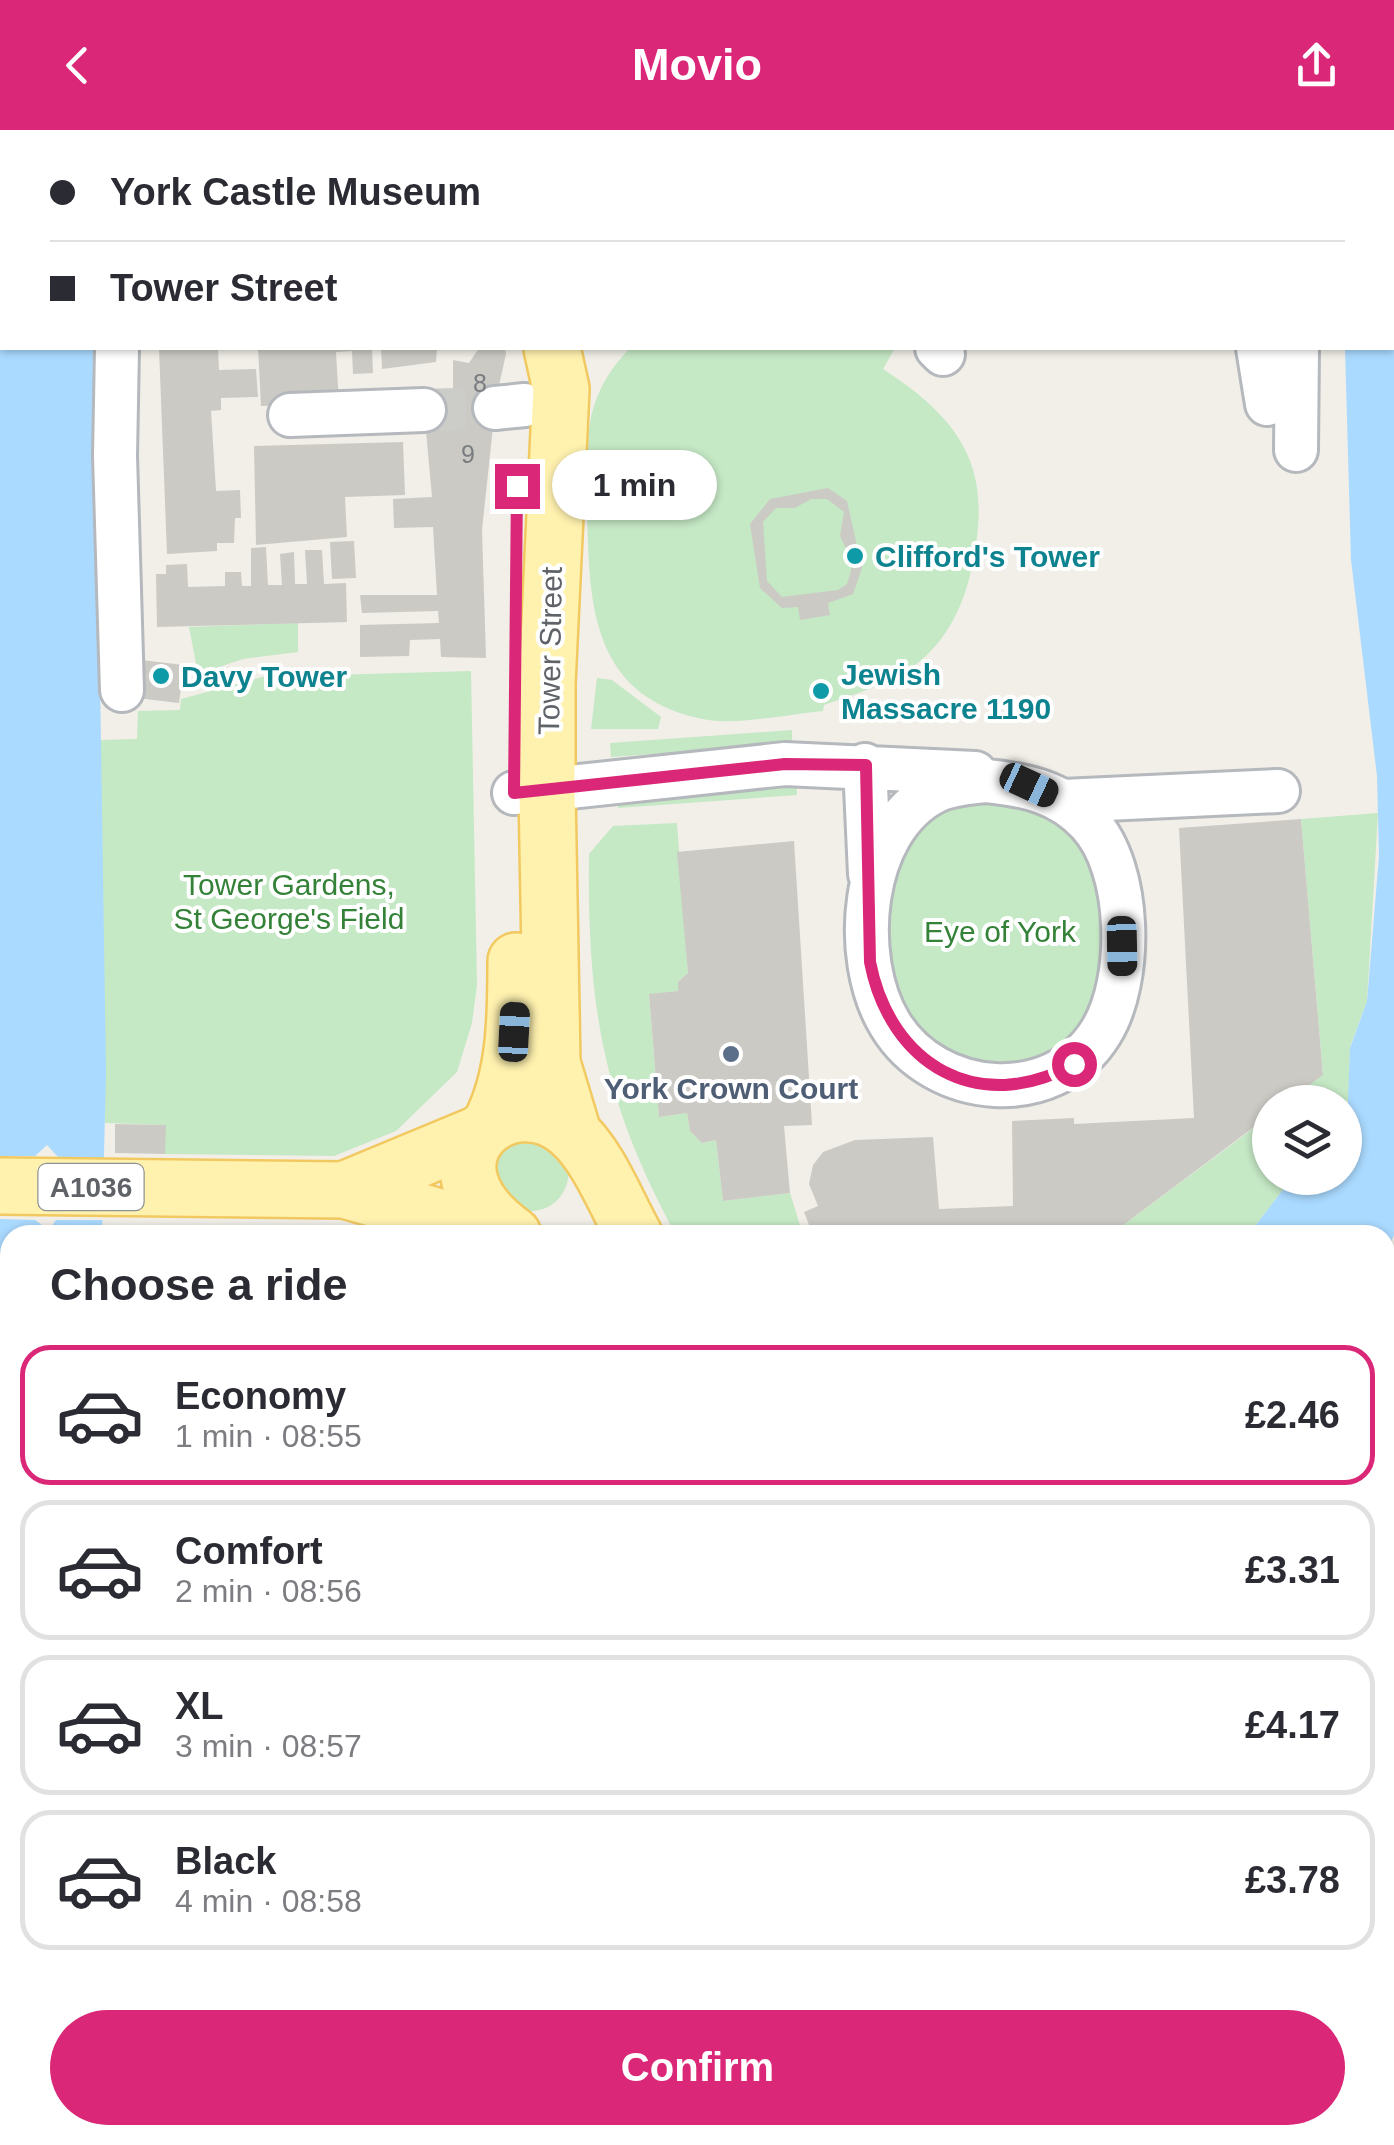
<!DOCTYPE html>
<meta charset="utf-8">
<style>
body{margin:0;font-family:Arial,sans-serif;background:#f7f7f7;color:#2b2b33;height:100vh;display:flex;flex-direction:column;font-size:38px;white-space:nowrap}
*{box-sizing:border-box;margin:0}
p{font-size:32px;color:#7c7c81}
.icon{flex:none;width:55px;height:55px;fill:none;stroke:currentColor;stroke-width:2;stroke-linecap:round;stroke-linejoin:round}
.map{position:relative;flex:1;overflow:hidden}
.sheet{position:absolute;left:0px;top:1095px;width:1395px;height:920px;display:flex;flex-direction:column;background:#fff;border-radius:30px 30px 0 0;box-shadow:0 2px 8px #0004}
.sheet>*{flex:none}
.top-card{position:absolute;left:0px;top:0px;width:1395px;height:220px;box-shadow:0 2px 8px #0004;display:grid;align-content:center;height:220px;padding:0 50px;background:#fff}
.tools{position:absolute;left:1252px;top:955px;display:grid;gap:20px}
.tools a{display:grid;place-items:center;width:110px;height:110px;border-radius:50%;background:#fff;box-shadow:0 2px 8px #0004;font-size:50px}
.end{position:absolute;width:45px;height:45px;margin:-22px;border:12px solid #db2777;background:#fff;box-shadow:0 0 0 5px #fff}
.from{border-radius:50%}
.bubble{position:absolute;height:70px;border-radius:35px;background:#fff;box-shadow:0 2px 8px #0004;font-size:32px;font-weight:700;line-height:70px;text-align:center}
.car{position:absolute;width:30px;height:60px;margin:-30px -15px;border-radius:12px;box-shadow:0 0 8px 2px #0007;background:linear-gradient(#222 24%,#8ab4d8 0 40%,#222 0 76%,#8ab4d8 0 86%,#222 0)}
.top-card b{display:flex;align-items:center;gap:35px;height:95px;font-size:38px}
.top-card b+b{border-top:2px solid #e1e1e2}
.top-card i{width:25px;height:25px;background:#2b2b33}
ul{padding:0;list-style:none}
li{display:flex;align-items:center;gap:30px;height:140px;margin:0 20px 15px;padding:0 30px;border:5px solid #e1e1e2;border-radius:30px}
li div{flex:1}
li b{display:block;font-size:38px}
li em{font-style:normal;font-weight:700}
li.current{border-color:#db2777}
li>.icon{width:90px;height:90px;stroke-width:1.5}
h2{padding:0 50px;font-size:45px;line-height:120px}
.cta{display:flex;gap:20px;margin-top:auto;padding:20px 50px}
.cta a{flex:1;height:115px;border-radius:60px;background:#db2777;color:#fff;font-size:40px;font-weight:700;line-height:115px;text-align:center}
header{display:flex;justify-content:space-between;align-items:center;height:130px;padding:0 50px;background:#db2777;color:#fff;font-size:45px;font-weight:700}
.map>svg:first-child{display:block}
</style>
<header><svg class="icon" aria-label="back" viewBox="0 0 24 24"><path d="M15 5l-7 7 7 7"/></svg>Movio<svg class="icon" aria-label="share" viewBox="0 0 24 24"><path d="M12 15V3M7 8l5-5 5 5M5 13v7h14v-7"/></svg></header>
<div class="map">
<svg width="1394" height="2015" viewBox="0 0 1394 2015">
<rect width="100%" height="100%" fill="#f1efe8"/>
<!-- green -->
<path fill="#c5e8c5" d="M 630,218 L 895,218 L 883,239 C 969,295 994,344 970,445 C 962,479 944,514 915,535 C 889,555 854,564 824,575 L 823,581 C 791,584 738,595 708,590 C 588,569 589,470 587,374 C 587,309 582,268 630,218 Z
M 298,493 L 298,522 L 243,529 L 198,544 L 189,497 Z
M 471,541 L 477,855 L 472,893 L 457,942 L 396,1001 L 334,1026 L 165,1024 L 165,995 L 105,993 L 100,610 L 137,609 L 138,581 L 180,580 L 181,569 L 262,547 Z
M 597,548 L 612,550 L 661,587 L 658,599 L 591,599 Z
M 792,600 L 792,614 L 611,627 L 610,613 Z
M 796,650 L 797,665 L 618,678 L 617,663 Z
M 983,666 L 1061,681 L 1105,747 L 1114,841 L 1062,927 C 1026,932 984,945 950,927 C 874,886 868,755 922,696 C 938,679 961,672 983,666 Z
M 1378,683 L 1367,871 L 1350,917 L 1349,969 L 1345,975 L 1287,972 L 1323,944 L 1301,689 Z
M 677,693 L 688,843 L 678,852 L 678,861 L 649,865 L 659,987 L 687,983 L 690,1001 L 702,1013 L 716,1010 L 723,1071 L 790,1063 L 803,1105 L 676,1105 C 603,971 587,876 589,724 L 613,696 Z
M 1270,986 L 1270,1048 L 1292,1048 L 1248,1105 L 1110,1105 Z
M 538,1005 L 569,1040 C 568,1072 543,1087 514,1079 L 491,1037 L 498,1020 Z
M 103,1098 L 210,1098 L 209,1105 L 102,1105 Z
M 1394,1682 L 1394,1782 L 1385,1806 L 1385,1688 Z
M 1394,1954 L 1394,2015 L 1264,2015 L 1256,2005 L 1385,2005 L 1385,1955 Z
M 24,2005 L 165,2005 L 166,2015 L 24,2015 Z"/>
<!-- water -->
<path fill="#aadaff" d="M 0,0 L 98,0 L 2,2 L 2,218 L 95,218 L 106,943 L 102,1105 L 10,1105 L 10,2005 L 24,2005 L 24,2015 L 0,2015 Z
M 1394,70 L 1394,1105 L 1385,1125 L 1385,1105 L 1248,1105 L 1292,1048 L 1345,1048 L 1350,918 L 1367,871 L 1379,726 L 1377,646 L 1351,430 L 1345,218 L 1392,218 Z
M 445,2005 L 572,2005 L 565,2015 L 439,2015 Z"/>
<!-- pier -->
<path fill="#f1efe8" d="M 47,1015 L 58,1027 L 105,1028 L 103,1090 L 56,1090 L 49,1100 L 35,1090 L 0,1089 L 0,1026 L 35,1026 Z"/>
<!-- building -->
<path fill="#cccac5" fill-rule="evenodd" d="M 159,218 L 218,218 L 219,240 L 256,239 L 258,267 L 221,268 L 221,280 L 211,281 L 216,361 L 240,360 L 241,388 L 235,388 L 234,413 L 217,413 L 217,421 L 167,424 Z
M 258,218 L 372,218 L 373,243 L 353,244 L 352,221 L 336,222 L 339,273 L 261,276 Z
M 381,218 L 437,218 L 436,232 L 382,239 Z
M 479,218 L 505,218 L 506,224 L 496,269 L 482,400 L 486,528 L 441,527 L 440,509 L 410,510 L 409,526 L 360,527 L 360,495 L 439,493 L 438,481 L 362,483 L 360,465 L 437,465 L 433,397 L 394,398 L 393,369 L 432,367 L 423,268 L 453,265 L 453,230 L 469,233 Z
M 403,312 L 405,365 L 345,367 L 347,407 L 256,415 L 254,316 Z
M 828,358 L 847,371 L 862,438 L 853,464 L 828,473 L 830,485 L 800,490 L 798,477 L 782,478 L 760,458 L 750,394 L 770,369 ZM 811,369 L 827,369 L 844,382 L 840,406 L 851,429 L 851,441 L 847,454 L 838,460 L 782,467 L 767,451 L 763,392 L 776,378 L 795,378 Z
M 354,411 L 356,448 L 332,449 L 330,412 Z
M 266,417 L 268,455 L 282,455 L 280,424 L 294,422 L 295,454 L 307,454 L 305,420 L 322,420 L 324,454 L 346,453 L 347,492 L 157,497 L 156,444 L 166,444 L 166,435 L 187,434 L 188,457 L 225,456 L 225,442 L 241,442 L 242,456 L 251,456 L 251,418 Z
M 141,530 L 184,535 L 179,573 L 137,568 Z
M 1301,689 L 1323,945 L 1286,972 L 1270,972 L 1270,985 L 1110,1105 L 813,1105 L 804,1082 L 818,1076 L 809,1054 L 813,1035 L 823,1022 L 855,1010 L 933,1007 L 939,1079 L 1013,1076 L 1012,991 L 1074,988 L 1074,994 L 1194,988 L 1179,698 Z
M 794,711 L 812,995 L 784,996 L 790,1063 L 723,1071 L 716,1010 L 702,1013 L 690,1001 L 687,983 L 659,987 L 649,864 L 678,861 L 678,852 L 688,843 L 677,722 Z
M 115,994 L 166,995 L 165,1024 L 115,1023 Z
M 1385,1323 L 1394,1329 L 1394,1414 L 1385,1424 Z
M 1385,1428 L 1394,1435 L 1394,1465 L 1385,1476 Z
M 1385,1613 L 1394,1618 L 1394,1662 L 1389,1670 L 1385,1668 Z
M 1387,1823 L 1394,1826 L 1394,1874 L 1385,1870 Z
M 647,2005 L 870,2005 L 869,2015 L 698,2008 L 694,2015 L 642,2015 Z
M 920,2005 L 965,2005 L 964,2015 L 919,2015 Z
M 1015,2005 L 1020,2005 L 1043,2015 L 1011,2015 Z
M 1086,2005 L 1145,2005 L 1145,2015 L 1087,2015 Z"/>
<g fill="none" stroke-linecap="round" stroke-linejoin="round">
<!-- minor-tunnel -->
<path stroke="#ccccc8" stroke-width="42" stroke-dasharray="42 21" stroke-linecap="butt" d="M 424,280 L 495,278"/>
<defs>
<path id="minor" d="M 994,0 L 994,2
M 119,2 L 119,0
M 117,218 L 115,326 L 122,560
M 937,218 L 943,224
M 1258,218 L 1267,274
M 495,278 L 525,275
M 290,285 L 424,280
M 1296,320 L 1297,218
M 865,635 L 870,744
M 986,651 C 1026,655 1061,662 1089,693 C 1132,739 1133,851 1101,902 C 1054,979 935,969 890,894 C 850,828 860,700 934,662 C 949,654 970,653 986,651 Z
M 514,663 L 785,634 L 975,643
M 1063,671 L 1278,661
M 1385,1553 L 1394,1542
M 887,2015 L 888,2005"/>
<path id="major" d="M 501,0 L 502,2
M 552,218 L 561,259 L 547,554 L 547,661 L 552,933 L 573,1003
M 490,995 C 516,946 516,885 516,831
M 0,1056 L 344,1060 L 503,1105
M 344,1060 L 479,1004
M 513,1105 C 409,1030 509,947 570,1001 C 598,1025 616,1073 634,1105
M 1226,2005 L 1233,2015
M 1177,2015 L 1177,2005"/>
</defs>
<!-- minor casing -->
<use href="#minor" stroke="#b5b8bc" stroke-width="48"/>
<!-- major casing -->
<use href="#major" stroke="#f2c960" stroke-width="60"/>
<!-- minor -->
<use href="#minor" stroke="#fff" stroke-width="42"/>
<!-- major -->
<use href="#major" stroke="#fff2af" stroke-width="55"/>
</g>
<g fill="none" stroke-linecap="round" stroke-linejoin="round">
<!-- route -->
<path stroke="#db2777" stroke-width="12" d="M 517,356 L 514,663 L 785,634 L 866,635 L 870,832 C 890,935 979,987 1074,934"/>
</g>
<!-- markers -->
<g fill="#0f9aa8" stroke="#fff" stroke-width="4">
<circle cx="855" cy="426" r="10"/>
<circle cx="161" cy="546" r="10"/>
<circle cx="821" cy="561" r="10"/>
</g>
<circle fill="#5c6f8a" stroke="#fff" stroke-width="4" cx="731" cy="924" r="10"/>
<g text-anchor="middle" dominant-baseline="central" stroke-width="8" stroke-linejoin="round" paint-order="stroke">
<!-- number labels -->
<g font-size="25" fill="#7a7d7f">
<text x="480" y="253">8</text>
<text x="468" y="324">9</text>
</g>
<!-- shield labels -->
<rect fill="#fff" stroke="#8f9295" stroke-width="2.5" x="38.5" y="1034" width="105" height="46" rx="8"/>
<g font-size="28" font-weight="bold" fill="#5f6368">
<text x="91" y="1057">A1036</text>
</g>
<!-- culture labels -->
<g font-size="30" font-weight="bold" fill="#0d838f" stroke="#fff" text-anchor="start">
<text x="875" y="426">Clifford's Tower</text>
<text x="841" y="544">Jewish<tspan x="841" dy="34">Massacre 1190</tspan></text>
<text x="181" y="546">Davy Tower</text>
</g>
<!-- street labels -->
<g font-size="30" fill="#5f6368" stroke="#fff">
<text transform="translate(550 521) rotate(-89)">Tower Street</text>
</g>
<!-- park labels -->
<g font-size="30" fill="#348238" stroke="#fff">
<text x="289" y="754">Tower Gardens,<tspan x="289" dy="34">St George's Field</tspan></text>
<text x="1000" y="801">Eye of York</text>
</g>
<!-- service labels -->
<g font-size="30" font-weight="bold" fill="#4e5e75" stroke="#fff">
<text x="731" y="958">York Crown Court</text>
</g>
</g>
</svg>
<div class="tools">
<a><svg class="icon" aria-label="layers" viewBox="0 0 24 24"><path d="M12 4l9 5-9 5-9-5zM3 14l9 5 9-5"/></svg></a>
</div>
<i class="end from" style="left:1074px;top:934px"></i>
<i class="end" style="left:517px;top:356px"></i>
<div class="bubble" style="left:552px;top:320px;width:165px">1 min</div>
<i class="car" style="left:1029px;top:655px;rotate:115deg"></i>
<i class="car" style="left:1122px;top:816px;rotate:179deg"></i>
<i class="car" style="left:514px;top:902px;rotate:3deg"></i>
<div class="top-card">
<b><i class="from"></i>York Castle Museum</b>
<b><i></i>Tower Street</b>
</div>
<section class="sheet">
<h2>Choose a ride</h2>
<ul>
<li class="current"><svg class="icon" aria-label="car" viewBox="0 0 24 24"><path d="M5 17H2v-5l4-1 3-4h7l3 4 3 1v5h-3M9 17h6M6 11h13"/><circle cx="7" cy="17" r="2"/><circle cx="17" cy="17" r="2"/></svg><div><b>Economy</b><p>1 min · 08:55</p></div><em>£2.46</em></li>
<li><svg class="icon" aria-label="car" viewBox="0 0 24 24"><path d="M5 17H2v-5l4-1 3-4h7l3 4 3 1v5h-3M9 17h6M6 11h13"/><circle cx="7" cy="17" r="2"/><circle cx="17" cy="17" r="2"/></svg><div><b>Comfort</b><p>2 min · 08:56</p></div><em>£3.31</em></li>
<li><svg class="icon" aria-label="car" viewBox="0 0 24 24"><path d="M5 17H2v-5l4-1 3-4h7l3 4 3 1v5h-3M9 17h6M6 11h13"/><circle cx="7" cy="17" r="2"/><circle cx="17" cy="17" r="2"/></svg><div><b>XL</b><p>3 min · 08:57</p></div><em>£4.17</em></li>
<li><svg class="icon" aria-label="car" viewBox="0 0 24 24"><path d="M5 17H2v-5l4-1 3-4h7l3 4 3 1v5h-3M9 17h6M6 11h13"/><circle cx="7" cy="17" r="2"/><circle cx="17" cy="17" r="2"/></svg><div><b>Black</b><p>4 min · 08:58</p></div><em>£3.78</em></li>
</ul>
<div class="cta"><a>Confirm</a></div>
</section>
</div>
